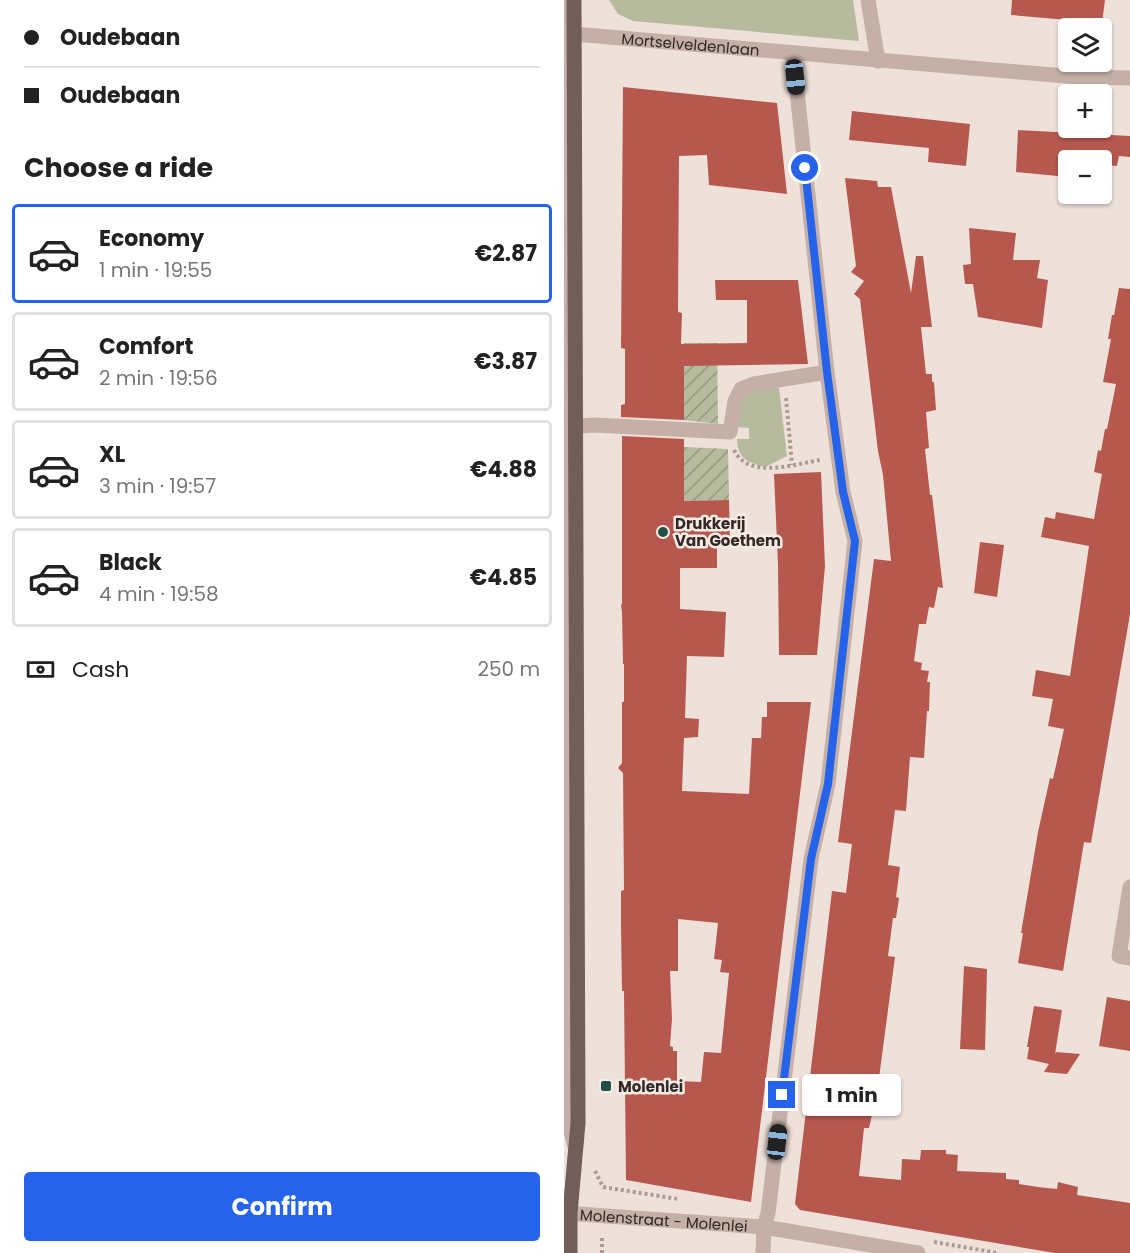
<!DOCTYPE html>
<meta charset="utf-8">
<style>
body{margin:0;font-family:Poppins,sans-serif;background:#f6f6f6;color:#222;height:100vh;display:flex;flex-direction:column;font-size:22px;white-space:nowrap}
*{box-sizing:border-box;margin:0}
p{font-size:20px;color:#767676}
.icon{flex:none;width:33px;height:33px;fill:none;stroke:currentColor;stroke-width:2;stroke-linecap:round;stroke-linejoin:round}
.map{position:relative;flex:1;overflow:hidden}
.panel{display:flex;flex-direction:column;background:#fff;width:564px}
.panel>*{flex:none}
.top-card{display:grid;align-content:center;height:132px;padding:0 24px;background:#fff}
.fabs{position:absolute;left:494px;top:18px;display:grid;gap:12px}
.fabs a{display:grid;place-items:center;width:54px;height:54px;border-radius:6px;background:#fff;box-shadow:0 2px 4px #0004;font-size:30px}
.end{position:absolute;width:27px;height:27px;margin:-14px;border:8px solid #2563eb;background:#fff;box-shadow:0 0 0 3px #fff}
.from{border-radius:50%}
.bubble{position:absolute;height:42px;border-radius:6px;background:#fff;box-shadow:0 2px 4px #0004;font-size:20px;font-weight:700;line-height:42px;text-align:center}
.car{position:absolute;width:18px;height:36px;margin:-18px -9px;border-radius:8px;box-shadow:0 0 4px 2px #0007;background:linear-gradient(#222 24%,#8ab4d8 0 40%,#222 0 76%,#8ab4d8 0 86%,#222 0)}
.top-card b{display:flex;align-items:center;gap:21px;height:57px;font-size:22px}
.top-card b+b{border-top:2px solid #e0e0e0}
.top-card i{width:15px;height:15px;background:#222}
ul{padding:0;list-style:none}
li{display:flex;align-items:center;gap:18px;height:99px;margin:0 12px 9px;padding:0 12px;border:3px solid #e0e0e0;border-radius:6px}
li div{flex:1}
li b{display:block;font-size:22px}
li em{font-style:normal;font-weight:700}
li.on{border-color:#2563eb}
li>.icon{width:54px;height:54px;stroke-width:1.5}
h2{padding:0 24px;font-size:27px;line-height:72px}
.pay{display:flex;align-items:center;gap:15px;height:66px;padding:0 24px;font-size:22px}
.pay p{margin-inline-start:auto}
.primary-button{display:flex;gap:12px;margin-top:auto;padding:12px 24px}
.primary-button a{flex:1;height:69px;border-radius:6px;background:#2563eb;color:#fff;font-size:24px;font-weight:700;line-height:69px;text-align:center}
main{display:flex;flex:1;min-height:0}
.map>svg:first-child{display:block}
</style>
<main>
<section class="panel">
<div class="top-card">
<b><i class="from"></i>Oudebaan</b>
<b><i></i>Oudebaan</b>
</div>
<h2>Choose a ride</h2>
<ul>
<li class="on"><svg class="icon" aria-label="car" viewBox="0 0 24 24"><path d="M5 17H2v-5l4-1 3-4h7l3 4 3 1v5h-3M9 17h6M6 11h13"/><circle cx="7" cy="17" r="2"/><circle cx="17" cy="17" r="2"/></svg><div><b>Economy</b><p>1 min · 19:55</p></div><em>€2.87</em></li>
<li><svg class="icon" aria-label="car" viewBox="0 0 24 24"><path d="M5 17H2v-5l4-1 3-4h7l3 4 3 1v5h-3M9 17h6M6 11h13"/><circle cx="7" cy="17" r="2"/><circle cx="17" cy="17" r="2"/></svg><div><b>Comfort</b><p>2 min · 19:56</p></div><em>€3.87</em></li>
<li><svg class="icon" aria-label="car" viewBox="0 0 24 24"><path d="M5 17H2v-5l4-1 3-4h7l3 4 3 1v5h-3M9 17h6M6 11h13"/><circle cx="7" cy="17" r="2"/><circle cx="17" cy="17" r="2"/></svg><div><b>XL</b><p>3 min · 19:57</p></div><em>€4.88</em></li>
<li><svg class="icon" aria-label="car" viewBox="0 0 24 24"><path d="M5 17H2v-5l4-1 3-4h7l3 4 3 1v5h-3M9 17h6M6 11h13"/><circle cx="7" cy="17" r="2"/><circle cx="17" cy="17" r="2"/></svg><div><b>Black</b><p>4 min · 19:58</p></div><em>€4.85</em></li>
</ul>
<div class="pay"><svg class="icon" aria-label="cash" viewBox="0 0 24 24"><path d="M3 7h18v10H3z"/><circle cx="12" cy="12" r="2"/></svg>Cash<p>250 m</p></div>
<div class="primary-button"><a>Confirm</a></div>
</section>
<div class="map">
<svg width="566" height="1253" viewBox="0 0 566 1253">
<defs>
<pattern id="garden-furrows" width="10" height="10" patternUnits="userSpaceOnUse" patternTransform="scale(1.5)"><rect width="10" height="10" fill="#b5bb9c"/><path d="M-1 1l2-2M0 10L10 0M9 11l2-2" fill="none" stroke="#94987f"/></pattern>
</defs>
<rect width="100%" height="100%" fill="#eee1da"/>
<!-- park -->
<path fill="#b5bb9c" d="M 45,0 L 289,0 L 295,41 L 69,21 L 54,14 Z
M 194,387 L 215,388 L 223,456 L 201,467 C 183,462 174,459 173,439 L 185,439 L 185,428 L 174,427 C 175,408 175,396 194,387 Z"/>
<!-- garden -->
<path fill="url(#garden-furrows)" d="M 120,343 L 153,343 L 154,424 L 120,420 Z
M 120,447 L 164,449 L 165,500 L 120,501 Z"/>
<!-- building -->
<path fill="#b7584f" fill-rule="evenodd" d="M 448,0 L 541,0 L 538,23 L 447,15 Z
M 59,87 L 213,103 L 223,194 L 145,185 L 143,155 L 115,156 L 114,312 L 118,313 L 117,344 L 183,343 L 183,300 L 152,300 L 151,280 L 234,280 L 244,364 L 120,366 L 120,420 L 57,417 L 57,405 L 61,404 L 61,349 L 57,348 Z
M 288,111 L 406,124 L 402,166 L 364,162 L 365,148 L 285,140 Z
M 454,130 L 566,136 L 566,157 L 555,156 L 553,166 L 543,165 L 542,180 L 537,180 L 537,160 L 504,160 L 504,177 L 452,172 Z
M 281,178 L 313,181 L 314,187 L 327,187 L 347,293 L 352,256 L 359,256 L 368,327 L 357,327 L 362,374 L 368,374 L 368,382 L 370,382 L 372,410 L 362,412 L 365,448 L 361,449 L 366,495 L 368,495 L 379,588 L 374,587 L 370,608 L 365,607 L 362,624 L 355,624 L 350,661 L 358,663 L 357,670 L 365,671 L 363,682 L 366,682 L 365,711 L 363,711 L 360,758 L 346,757 L 342,811 L 331,810 L 324,865 L 336,867 L 332,897 L 335,898 L 332,918 L 329,918 L 324,956 L 331,957 L 313,1093 L 305,1128 L 300,1128 L 295,1176 L 337,1180 L 338,1159 L 356,1160 L 357,1150 L 382,1150 L 382,1154 L 394,1155 L 393,1171 L 442,1173 L 442,1179 L 455,1180 L 455,1184 L 474,1187 L 493,1189 L 494,1182 L 514,1187 L 513,1195 L 566,1203 L 566,1253 L 491,1253 L 236,1210 L 231,1204 L 268,891 L 282,893 L 288,844 L 274,842 L 310,559 L 327,561 L 319,475 L 314,451 L 296,299 L 290,294 L 300,281 L 287,272 L 292,266 Z
M 405,228 L 452,233 L 449,260 L 476,260 L 473,278 L 484,280 L 478,328 L 414,317 L 409,284 L 401,284 L 399,265 L 407,264 Z
M 555,288 L 566,289 L 566,614 L 527,843 L 520,842 L 499,971 L 454,963 L 459,933 L 457,933 L 474,832 L 486,778 L 489,779 L 500,729 L 484,726 L 489,699 L 468,696 L 472,670 L 506,676 L 525,546 L 477,537 L 481,517 L 491,519 L 492,512 L 530,519 L 538,474 L 530,472 L 534,450 L 537,451 L 541,429 L 543,429 L 552,384 L 539,382 L 547,339 L 544,339 L 548,315 L 550,315 Z
M 58,436 L 120,439 L 120,501 L 165,500 L 166,545 L 153,545 L 153,568 L 116,568 L 116,609 L 162,612 L 160,657 L 123,656 L 121,718 L 135,719 L 134,737 L 120,738 L 118,791 L 185,794 L 188,738 L 197,738 L 198,717 L 203,717 L 203,702 L 247,702 L 187,1202 L 62,1180 L 60,991 L 58,991 L 57,925 L 57,891 L 60,890 L 59,773 L 54,768 L 58,763 L 58,702 L 60,702 L 60,664 L 59,664 L 58,612 L 57,605 L 58,604 ZM 114,919 L 154,923 L 150,959 L 158,960 L 156,972 L 165,973 L 157,1053 L 140,1052 L 137,1082 L 113,1081 L 113,1051 L 109,1051 L 109,1047 L 106,1046 L 108,1019 L 106,971 L 114,971 Z
M 257,472 L 261,566 L 253,655 L 215,655 L 214,565 L 210,474 Z
M 416,542 L 440,545 L 433,597 L 410,593 Z
M 400,966 L 423,969 L 421,1050 L 396,1049 Z
M 543,997 L 566,1001 L 566,1051 L 535,1046 Z
M 470,1006 L 498,1010 L 491,1054 L 492,1052 L 516,1054 L 503,1074 L 480,1072 L 485,1064 L 463,1059 L 465,1047 L 463,1047 Z"/>
<g fill="none" stroke-linecap="round" stroke-linejoin="round">
<!-- path -->
<path stroke="#af9a92" stroke-width="4" stroke-dasharray="3 3" stroke-linecap="butt" d="M 222,398 L 228,465
M 170,450 C 184,480 231,464 256,460
M 31,1171 L 39,1187 L 114,1199
M 370,1242 L 434,1253
M 38,1253 L 38,1236"/>
<!-- minor -->
<g stroke="#c4b0a7" stroke-width="15">
<path d="M 0,0 L 2,139 L 0,409 L 4,1120 L 11,1147"/>
<path d="M 304,0 L 314,61"/>
<path id="s1" d="M 10,34 L 513,77 L 566,78"/>
<path d="M 13,426 L 31,425 L 166,432 L 171,401 L 177,389 L 190,384 L 263,372"/>
<path d="M 566,887 L 555,956 L 566,958"/>
<path id="s2" d="M 0,1213 L 200,1227 L 354,1253"/>
<path d="M 199,1253 L 200,1227 L 204,1213 L 247,859 L 264,784 L 291,541 L 279,492 L 263,372 L 229,54"/>
</g>
<!-- major -->
<path stroke="#725e59" stroke-width="15" d="M 6,1253 L 6,1213 L 14,1123 L 10,0"/>
</g>
<g fill="none" stroke-linecap="round" stroke-linejoin="round">
<!-- route -->
<path stroke="#2563eb" stroke-width="8" d="M 218,1095 L 247,859 L 264,784 L 291,541 L 279,492 L 263,372 L 241,168"/>
</g>
<!-- markers -->
<g fill="#224e4a" stroke="#f6ece5" stroke-width="2">
<circle cx="99" cy="532" r="6"/>
<rect x="36" y="1080" width="12" height="12" rx="3"/>
</g>
<g text-anchor="middle" dominant-baseline="central" stroke-width="5" stroke-linejoin="round" paint-order="stroke">
<!-- street labels -->
<g font-size="15" fill="#322827" stroke="#f6ece5">
<text stroke="none"><textPath href="#s1" startOffset="117">Mortselveldenlaan</textPath></text>
<text stroke="none"><textPath href="#s2" startOffset="100">Molenstraat - Molenlei</textPath></text>
</g>
<!-- poi labels -->
<g font-size="15" font-weight="bold" fill="#322827" stroke="#f6ece5" text-anchor="start">
<text x="111" y="523">Drukkerij<tspan x="111" dy="17">Van Goethem</tspan></text>
<text x="54" y="1086">Molenlei</text>
</g>
</g>
</svg>
<div class="fabs">
<a><svg class="icon" aria-label="layers" viewBox="0 0 24 24"><path d="M12 4l9 5-9 5-9-5zM3 14l9 5 9-5"/></svg></a>
<a>+</a>
<a>−</a>
</div>
<i class="end from" style="left:241px;top:168px"></i>
<i class="end" style="left:218px;top:1095px"></i>
<div class="bubble" style="left:238px;top:1074px;width:99px">1 min</div>
<i class="car" style="left:231px;top:77px;rotate:174deg"></i>
<i class="car" style="left:213px;top:1142px;rotate:7deg"></i>
</div>
</main>
